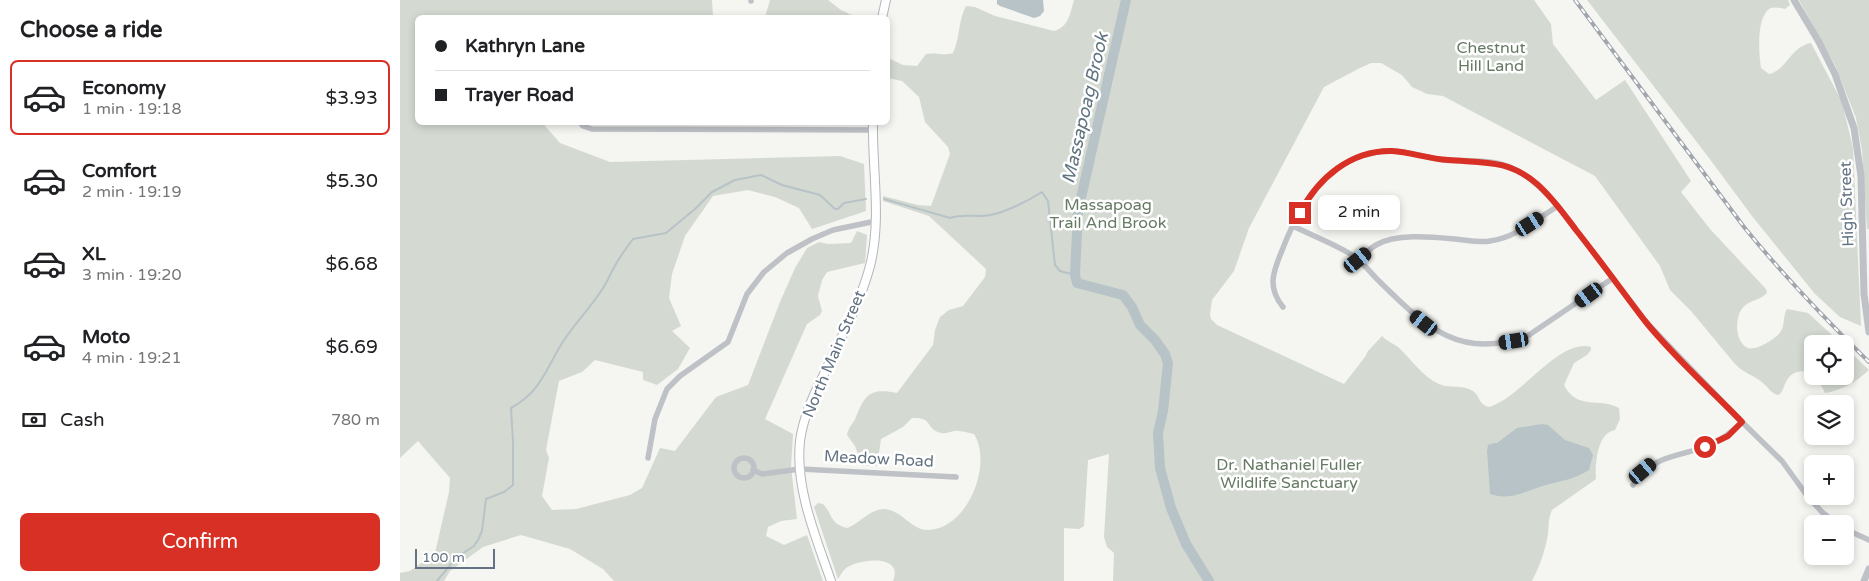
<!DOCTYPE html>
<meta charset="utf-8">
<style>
body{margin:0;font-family:"Varela Round",sans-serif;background:#f6f6f6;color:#202124;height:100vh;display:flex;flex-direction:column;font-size:19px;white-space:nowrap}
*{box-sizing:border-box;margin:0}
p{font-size:16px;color:#757577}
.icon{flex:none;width:28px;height:28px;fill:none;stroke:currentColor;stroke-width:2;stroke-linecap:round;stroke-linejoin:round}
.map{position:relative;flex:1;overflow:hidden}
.details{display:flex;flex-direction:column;background:#fff;width:400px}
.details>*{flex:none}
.banner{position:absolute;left:15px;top:15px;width:475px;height:110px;border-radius:8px;box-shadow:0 2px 8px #0003;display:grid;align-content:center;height:110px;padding:0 20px;background:#fff}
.buttons{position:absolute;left:1404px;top:335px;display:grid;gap:10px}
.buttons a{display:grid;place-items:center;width:50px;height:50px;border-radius:8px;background:#fff;box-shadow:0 2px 8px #0003;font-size:25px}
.scale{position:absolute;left:15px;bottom:12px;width:80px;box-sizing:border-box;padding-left:5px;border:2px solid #647383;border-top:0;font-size:14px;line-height:18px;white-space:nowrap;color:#647383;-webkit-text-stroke:4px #fff;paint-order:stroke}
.end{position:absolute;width:22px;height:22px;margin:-11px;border:6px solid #d93025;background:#fff;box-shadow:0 0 0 2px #fff}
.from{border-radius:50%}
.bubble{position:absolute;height:35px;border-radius:8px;background:#fff;box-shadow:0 2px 8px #0003;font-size:16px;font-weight:600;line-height:35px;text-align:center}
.car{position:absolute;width:15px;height:30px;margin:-15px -8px;border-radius:6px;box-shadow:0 0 4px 1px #0007;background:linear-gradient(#222 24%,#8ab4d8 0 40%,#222 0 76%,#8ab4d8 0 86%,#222 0)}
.banner b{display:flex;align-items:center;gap:18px;height:48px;font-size:19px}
.banner b+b{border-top:1px solid #e0e0e0}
.banner i{width:12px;height:12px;background:#202124}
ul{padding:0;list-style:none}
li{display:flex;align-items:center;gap:15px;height:75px;margin:0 10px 8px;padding:0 10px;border:2px solid transparent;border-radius:8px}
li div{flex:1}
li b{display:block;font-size:19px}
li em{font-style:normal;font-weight:600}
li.active{border-color:#d93025}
li>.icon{width:45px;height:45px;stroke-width:1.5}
h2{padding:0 20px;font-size:22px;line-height:60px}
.pay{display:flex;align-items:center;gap:12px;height:55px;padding:0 20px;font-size:19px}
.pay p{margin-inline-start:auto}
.action{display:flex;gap:10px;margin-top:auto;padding:10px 20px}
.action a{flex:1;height:58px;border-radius:8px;background:#d93025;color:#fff;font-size:20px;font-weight:600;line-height:58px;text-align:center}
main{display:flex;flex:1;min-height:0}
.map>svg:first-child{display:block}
</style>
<main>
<section class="details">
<h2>Choose a ride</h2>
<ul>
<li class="active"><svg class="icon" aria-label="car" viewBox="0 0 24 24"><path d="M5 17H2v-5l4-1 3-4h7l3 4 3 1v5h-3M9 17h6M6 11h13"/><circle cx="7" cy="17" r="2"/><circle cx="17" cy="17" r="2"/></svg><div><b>Economy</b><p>1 min · 19:18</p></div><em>$3.93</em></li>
<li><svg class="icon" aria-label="car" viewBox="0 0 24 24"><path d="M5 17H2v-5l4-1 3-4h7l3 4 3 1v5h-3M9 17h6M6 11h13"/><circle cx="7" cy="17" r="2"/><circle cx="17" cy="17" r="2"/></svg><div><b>Comfort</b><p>2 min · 19:19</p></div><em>$5.30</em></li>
<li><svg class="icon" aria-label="car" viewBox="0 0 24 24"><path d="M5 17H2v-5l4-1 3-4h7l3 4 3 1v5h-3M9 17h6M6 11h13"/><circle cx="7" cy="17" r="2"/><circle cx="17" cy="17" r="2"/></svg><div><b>XL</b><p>3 min · 19:20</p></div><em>$6.68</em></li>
<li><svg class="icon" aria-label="car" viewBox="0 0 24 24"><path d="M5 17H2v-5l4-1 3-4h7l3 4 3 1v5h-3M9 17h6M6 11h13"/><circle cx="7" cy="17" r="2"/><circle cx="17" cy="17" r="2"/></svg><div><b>Moto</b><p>4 min · 19:21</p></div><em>$6.69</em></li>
</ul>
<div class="pay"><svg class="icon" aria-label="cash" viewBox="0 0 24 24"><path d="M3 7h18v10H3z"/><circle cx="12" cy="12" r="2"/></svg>Cash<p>780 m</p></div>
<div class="action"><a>Confirm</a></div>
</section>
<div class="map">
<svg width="1469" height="581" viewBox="0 0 1469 581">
<rect width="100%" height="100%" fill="#f5f5f1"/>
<!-- green -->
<path fill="#d4dad1" d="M 0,0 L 312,0 L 313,17 L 18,18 L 18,122 L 145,123 L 145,126 L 160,143 L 210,162 L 440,156 L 464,164 L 466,211 L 412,229 L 399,208 L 375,197 L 348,190 L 313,196 L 285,236 L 272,274 L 269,298 L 281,326 L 272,331 L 290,348 L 278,369 L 257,385 L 243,380 L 243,372 L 195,360 L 182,372 L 159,381 L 146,450 L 149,458 L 142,496 L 152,510 L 176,509 L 230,495 L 242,488 L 260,448 L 275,451 L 316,397 L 348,385 L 380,302 L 395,268 L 407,248 L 419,242 L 428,244 L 451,243 L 457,231 L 467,235 L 465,263 L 427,272 L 422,280 L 418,296 L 422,311 L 420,315 L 407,324 L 365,419 L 393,434 L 391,467 L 397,519 L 381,521 L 368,527 L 366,536 L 384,545 L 407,535 L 423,581 L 214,581 L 203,569 L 170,549 L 121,535 L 83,547 L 50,571 L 44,581 L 0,581 L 0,573 L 10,571 L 35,553 L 49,492 L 50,478 L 18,441 L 0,458 Z
M 370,0 L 428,0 L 441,10 L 456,17 L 365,17 Z
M 674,0 L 1134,0 L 1151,24 L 1153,44 L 1196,100 L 1225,80 L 1291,181 L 1281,192 L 1310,229 L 1366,289 L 1367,293 C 1360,301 1347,300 1341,310 C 1335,320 1335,342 1348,348 C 1356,351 1373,340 1379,334 C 1386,326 1382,317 1387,309 L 1408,313 L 1442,344 L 1412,344 L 1412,373 C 1401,369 1390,371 1385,384 C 1383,389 1383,391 1379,395 C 1371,394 1369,388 1363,383 C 1354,375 1343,373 1335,364 L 1291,311 L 1270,290 L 1260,266 L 1195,176 L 1043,96 L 1027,94 L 1012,87 L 1002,75 L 981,63 L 971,63 L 958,69 L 924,87 L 849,228 L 834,271 L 812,300 L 810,314 L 811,319 L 817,325 L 944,384 L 965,357 L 968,351 L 982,336 C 987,341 992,343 998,347 C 1011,359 1023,377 1039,384 C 1050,389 1062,384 1073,391 C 1080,396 1079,405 1089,407 C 1121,398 1159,338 1191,347 L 1191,350 L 1187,355 L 1174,363 L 1164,385 C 1177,411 1200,397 1219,408 L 1220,419 L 1215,430 C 1197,433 1195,464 1196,479 L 1152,510 C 1148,519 1149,525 1148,534 C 1145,551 1140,566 1132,581 L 713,581 L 714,553 L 707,547 L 704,537 L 709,454 L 688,460 L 684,526 L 679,529 L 664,528 L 664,581 L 493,581 C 494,578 496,572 494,569 C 488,555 454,561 445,569 C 442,572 440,576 438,579 L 414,507 L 418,503 L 423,504 C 432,513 430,524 447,528 C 459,524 470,509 484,509 C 502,510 511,530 528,530 C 568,529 593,464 574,434 C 568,433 560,430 554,431 C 548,432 544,435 538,432 C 525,427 533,417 512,418 L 503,427 L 481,439 L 477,466 L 462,466 L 455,446 L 447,435 C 448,428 453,424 456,417 C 465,394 471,388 497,393 L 533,345 L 535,330 L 540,317 L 549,310 L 563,306 L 585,277 L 586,269 L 529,216 L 483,201 L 483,196 L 518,205 L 531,206 L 550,154 L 548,147 L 525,122 L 519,97 L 502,81 L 488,78 L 488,58 L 503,65 L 517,66 L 526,54 C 536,52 544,56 553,53 C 560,38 558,21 566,6 L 575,7 L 595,16 L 654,31 C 669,27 670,13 674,0 Z
M 1187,0 L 1388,0 L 1390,5 L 1385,9 C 1380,8 1374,6 1369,9 C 1356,19 1359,54 1361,68 L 1369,74 C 1387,70 1391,46 1411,43 L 1442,102 L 1453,148 L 1461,326 L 1440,317 L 1415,294 L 1352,216 L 1306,154 Z
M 1399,0 L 1469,0 L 1469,229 L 1467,229 L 1462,150 L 1456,118 L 1435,65 Z
M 1445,347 L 1469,370 C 1456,382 1443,390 1425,393 L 1416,376 L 1445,376 Z"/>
<!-- water -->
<path fill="#b8c3c8" d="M 597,0 L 643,0 L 644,11 L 640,16 L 634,18 L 600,6 L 597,4 Z
M 1142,424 L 1148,425 L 1165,440 L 1189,448 L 1193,455 L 1189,470 C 1175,479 1161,481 1146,485 C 1126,491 1110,501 1090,494 L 1087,451 L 1088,445 L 1094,443 L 1097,443 L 1117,428 Z"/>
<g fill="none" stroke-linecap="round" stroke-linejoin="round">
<!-- stream -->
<path stroke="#b8c3c8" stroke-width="2" d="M 484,199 L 550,218 C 564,213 576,218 590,215 C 606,212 628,201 642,192 L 648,201 L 655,265 L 660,271 L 675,275
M 37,581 L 57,557 L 74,546 L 78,540 L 82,531 L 86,499 L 104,492 L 113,485 L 113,442 L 111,408 C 142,391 146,368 164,340 C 176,322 192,306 203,288 C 208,281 211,272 216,264 C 221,255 227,247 233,239 L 266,233 L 295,209 L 312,192 L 335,180 L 361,175 L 382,185 L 420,195 L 435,209 L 438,209 L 444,203 L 466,199"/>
<!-- river -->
<path stroke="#b8c3c8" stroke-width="10" d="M 726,0 L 678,211 L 675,275 L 677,283 L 723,295 L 732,307 L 740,325 L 755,340 L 765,354 L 768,363 L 763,411 L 758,433 L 760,468 L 771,508 L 786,544 L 809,581"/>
<defs>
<path id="secondary" d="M 482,18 L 486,0
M 431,581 C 416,537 395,489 400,441 C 403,418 413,395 424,374 C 440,339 460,304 470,266 C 482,219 472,170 473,122"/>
</defs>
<!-- secondary casing -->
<use href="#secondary" stroke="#b2b7bc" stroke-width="10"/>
<!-- minor -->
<path stroke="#bec1c6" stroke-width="5.5" d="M 351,1 L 351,0
M 180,122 L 183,126 L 192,129 L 473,130
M 893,226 C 911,235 940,246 955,257 C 964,264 971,273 979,281 C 1025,326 1060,362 1129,335 L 1213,278
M 958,260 C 964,255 969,249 976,245 C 996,233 1033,237 1055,239 C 1067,240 1078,243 1090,241 C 1115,238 1137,219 1158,206
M 883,307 C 866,286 874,270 883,248 C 902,199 933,151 992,151 C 1009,151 1027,158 1044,160 C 1059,161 1074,160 1090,162 C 1119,165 1139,185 1158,206 L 1247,323 L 1342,422 L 1382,461 L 1408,497 L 1423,513 L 1437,524
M 248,458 L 255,419 L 267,389 L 280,376 L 328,342 L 347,294 L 364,272 L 387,253 L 412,239 L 433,230 L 476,221
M334 468a10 10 0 1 1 20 0a10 10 0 1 1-20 0Z
M 353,470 L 362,474 L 400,469 L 556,477
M 1233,485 C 1254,454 1276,458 1307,446 C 1321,441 1331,432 1342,422
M 1445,529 L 1469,540"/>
<!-- tertiary -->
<path stroke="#bec1c6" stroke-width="7" d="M 1394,0 L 1419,42 L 1435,74 L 1454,128 L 1461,176 L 1464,294 L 1469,332
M 1464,581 L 1469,569"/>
<!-- secondary -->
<use href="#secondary" stroke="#fff" stroke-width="8"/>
<defs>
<path id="rail" d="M 1175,0 L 1344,227 C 1383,275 1425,319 1469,362"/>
</defs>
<!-- rail casing -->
<use href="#rail" stroke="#a1a6ad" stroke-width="4"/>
<!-- rail -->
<use href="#rail" stroke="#fff" stroke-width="2" stroke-dasharray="5.5" stroke-linecap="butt"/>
</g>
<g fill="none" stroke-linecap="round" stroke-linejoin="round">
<!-- route -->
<path stroke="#d93025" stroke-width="6" d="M 900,213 C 918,178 951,150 992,151 C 1010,152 1029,159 1048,160 C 1083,163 1108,159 1137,184 C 1152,197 1164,214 1176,230 C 1200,260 1222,291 1245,321 C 1274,357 1310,389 1342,422 L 1328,436 L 1305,447"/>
</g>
<g text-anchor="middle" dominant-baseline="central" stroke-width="5" stroke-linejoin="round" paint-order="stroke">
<!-- park labels -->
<g font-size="16" fill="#667a63" stroke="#fff">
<text x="1091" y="48">Chestnut<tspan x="1091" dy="18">Hill Land</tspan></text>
<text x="708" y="205">Massapoag<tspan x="708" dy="18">Trail And Brook</tspan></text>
<text x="889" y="465">Dr. Nathaniel Fuller<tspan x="889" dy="18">Wildlife Sanctuary</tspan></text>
</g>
<!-- street labels -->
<g font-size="16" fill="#647383" stroke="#fff">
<text transform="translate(1447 204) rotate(-92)">High Street</text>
<text transform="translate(434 354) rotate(-67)">North Main Street</text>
<text transform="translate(479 459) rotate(3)">Meadow Road</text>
</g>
<!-- water labels -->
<g font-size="18" font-style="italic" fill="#60747f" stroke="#fff">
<text transform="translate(685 108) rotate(-77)">Massapoag Brook</text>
</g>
</g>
</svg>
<div class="buttons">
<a><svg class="icon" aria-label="locate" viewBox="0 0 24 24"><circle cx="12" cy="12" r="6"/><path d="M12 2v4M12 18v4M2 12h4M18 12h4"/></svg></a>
<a><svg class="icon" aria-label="layers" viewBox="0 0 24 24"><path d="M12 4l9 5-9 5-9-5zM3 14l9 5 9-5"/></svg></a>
<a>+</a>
<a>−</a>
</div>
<div class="scale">100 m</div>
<i class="end from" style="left:1305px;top:447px"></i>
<i class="end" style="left:900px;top:213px"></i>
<div class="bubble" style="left:918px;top:195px;width:82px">2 min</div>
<i class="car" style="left:1130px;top:224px;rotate:57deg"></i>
<i class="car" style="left:958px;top:260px;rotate:51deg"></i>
<i class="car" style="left:1189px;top:295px;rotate:234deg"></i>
<i class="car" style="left:1024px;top:323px;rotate:308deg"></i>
<i class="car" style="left:1114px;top:341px;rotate:261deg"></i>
<i class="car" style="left:1243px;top:471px;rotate:50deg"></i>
<div class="banner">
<b><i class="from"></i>Kathryn Lane</b>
<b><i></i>Trayer Road</b>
</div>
</div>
</main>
